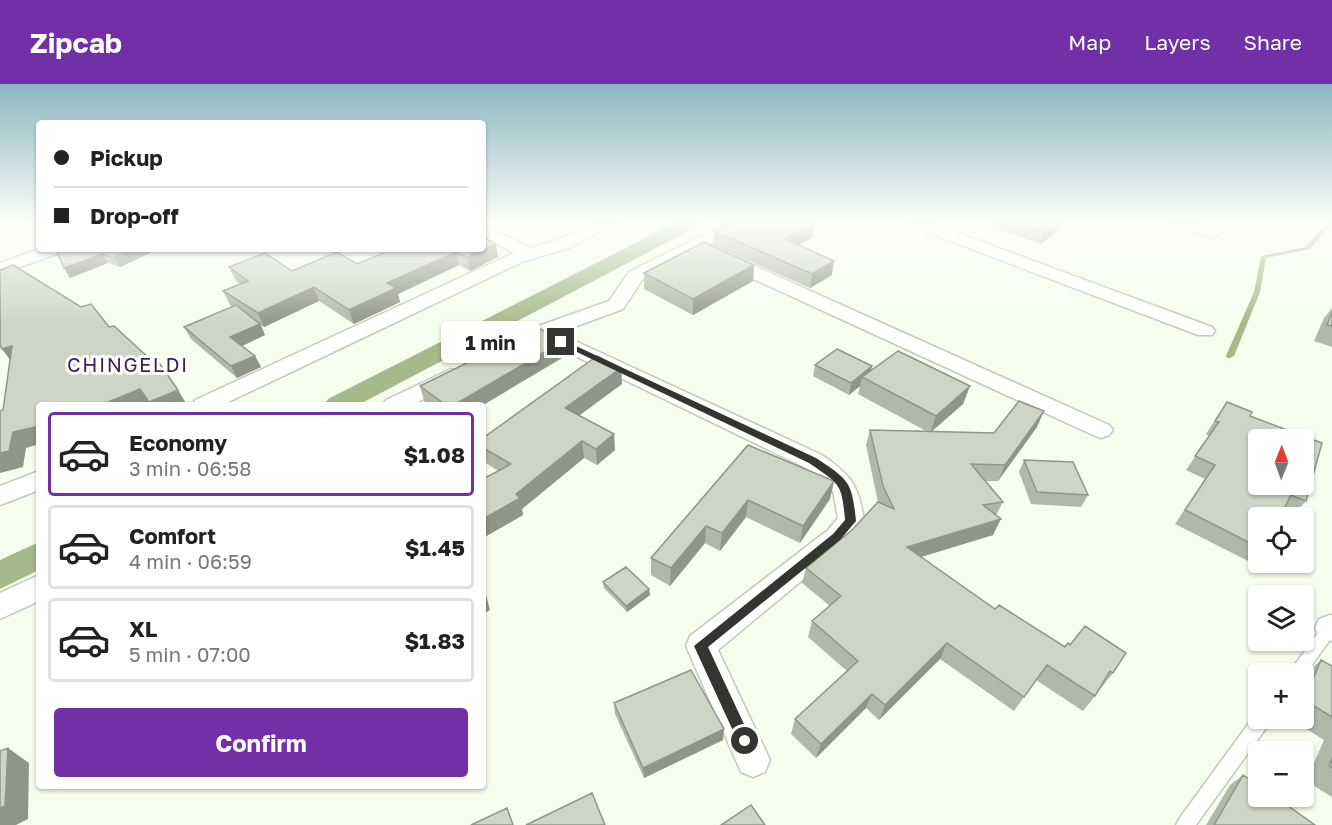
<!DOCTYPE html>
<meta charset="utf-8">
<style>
body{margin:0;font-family:"Golos Text",sans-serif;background:#f2f2f2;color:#222;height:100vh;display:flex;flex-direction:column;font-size:22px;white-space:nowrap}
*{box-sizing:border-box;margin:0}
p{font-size:20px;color:#767676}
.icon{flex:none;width:33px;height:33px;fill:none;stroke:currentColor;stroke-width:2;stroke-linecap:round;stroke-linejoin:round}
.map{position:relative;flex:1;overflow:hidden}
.drawer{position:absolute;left:36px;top:318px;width:450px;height:387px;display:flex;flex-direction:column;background:#fff;border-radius:6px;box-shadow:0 2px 4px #0004}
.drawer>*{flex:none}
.top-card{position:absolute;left:36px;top:36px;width:450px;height:132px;border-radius:6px;box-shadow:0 2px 4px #0004;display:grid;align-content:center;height:132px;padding:0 18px;background:#fff}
.needle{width:39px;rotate:1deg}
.tools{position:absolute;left:1248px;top:345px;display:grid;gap:12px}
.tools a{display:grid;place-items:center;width:66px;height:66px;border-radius:6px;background:#fff;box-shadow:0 2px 4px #0004;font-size:30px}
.end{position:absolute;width:27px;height:27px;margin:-14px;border:8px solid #333630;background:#fff;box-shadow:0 0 0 3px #fff}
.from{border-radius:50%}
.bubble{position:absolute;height:42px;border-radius:6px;background:#fff;box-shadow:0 2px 4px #0004;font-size:20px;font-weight:700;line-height:42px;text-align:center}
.top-card b{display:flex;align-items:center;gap:21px;height:57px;font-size:22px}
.top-card b+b{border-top:2px solid #e0e0e0}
.top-card i{width:15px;height:15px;background:#222}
ul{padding:10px 0 0;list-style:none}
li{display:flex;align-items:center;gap:18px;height:84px;margin:0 12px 9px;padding:0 6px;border:3px solid #e0e0e0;border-radius:6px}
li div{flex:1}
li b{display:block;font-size:22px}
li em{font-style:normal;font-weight:700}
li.active{border-color:#7130a5}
li>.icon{width:54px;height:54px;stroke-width:1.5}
.action{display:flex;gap:12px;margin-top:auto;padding:12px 18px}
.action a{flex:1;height:69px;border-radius:6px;background:#7130a5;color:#fff;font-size:24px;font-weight:700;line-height:69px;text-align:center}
header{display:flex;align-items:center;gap:36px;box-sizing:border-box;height:84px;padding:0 30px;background:#7130a5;color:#fff}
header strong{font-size:28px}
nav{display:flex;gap:33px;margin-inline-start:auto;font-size:21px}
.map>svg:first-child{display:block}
</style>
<header>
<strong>Zipcab</strong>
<nav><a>Map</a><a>Layers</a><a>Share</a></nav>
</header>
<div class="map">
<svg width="1332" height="741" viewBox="0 0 1332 741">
<rect width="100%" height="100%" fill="#f6fded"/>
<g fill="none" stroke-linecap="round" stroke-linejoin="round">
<!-- stream -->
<path fill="#a6b98a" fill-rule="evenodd" d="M 1327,139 L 1332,139 L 1332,140 L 1310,165 L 1266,174 L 1260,208 L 1234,272 L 1230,274 L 1227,274 L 1226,272 L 1254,208 L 1261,172 L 1306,163 Z"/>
<!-- canal -->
<path fill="#a6b98a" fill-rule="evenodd" d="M 675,139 L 699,139 L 696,143 L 358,321 L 324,321 L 328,315 Z
M 39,458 L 39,486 L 0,505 L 0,476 Z"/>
<defs>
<path id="lane" d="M 1330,538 L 1332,538 L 1332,553 L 1304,592 L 1304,590 L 1288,590 L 1325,539 Z
M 1257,628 L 1258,634 L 1271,634 L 1269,640 L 1196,741 L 1176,741 L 1179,735 Z"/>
<path id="street" d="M 597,139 L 617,139 L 569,164 L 522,178 L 222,321 L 192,321 L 195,316 L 514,169 L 483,152 L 483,141 L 531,164 L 557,156 Z
M 727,139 L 747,139 L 708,161 L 1109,341 L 1113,346 L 1109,351 L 1101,354 L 1093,351 L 695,168 L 642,196 L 623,225 L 558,249 L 822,371 C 851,391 859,401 864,437 L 846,460 L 718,566 L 770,676 L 765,688 L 753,693 L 741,688 L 686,562 L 690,552 L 828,446 L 838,434 L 833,407 L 804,383 L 540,255 L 526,255 L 523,251 L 533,244 L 609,217 L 629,188 Z
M 909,139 L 931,139 L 1212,243 L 1215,247 L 1212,251 L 1198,251 L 911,142 Z
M 1170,139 L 1194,139 L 1219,146 L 1221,149 L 1213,154 L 1172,142 Z
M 39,165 L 62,165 L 60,169 L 0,190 L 0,179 Z
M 451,285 L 459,287 L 462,292 L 459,297 L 412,321 L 383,321 L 386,316 Z
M 39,387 L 39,406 L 0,421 L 0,402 Z
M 39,491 L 39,517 L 0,535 L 0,509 Z
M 1330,531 L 1332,531 L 1332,557 L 1319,553 L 1315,544 L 1319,535 Z"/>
</defs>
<!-- lane casing -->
<use href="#lane" stroke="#c2c9b9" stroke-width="3"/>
<!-- street casing -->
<use href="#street" stroke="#c2c9b9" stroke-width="3"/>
<!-- lane -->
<use href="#lane" fill="#fff" fill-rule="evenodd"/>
<!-- street -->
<use href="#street" fill="#fff" fill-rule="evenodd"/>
</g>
<!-- wall -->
<path fill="#b1b7a9" d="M 991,139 L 1065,139 L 1063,142 L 1041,160 L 990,142 Z
M 815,140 L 812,154 L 798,161 L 832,191 L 810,204 L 713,161 L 714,147 Z
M 64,165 L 148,165 L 150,169 L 120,183 L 108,179 L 70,194 L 64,184 Z
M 393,165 L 483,165 L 498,173 L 470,187 L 459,181 L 398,210 L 400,218 L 354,240 L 319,217 L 264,243 L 261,241 L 265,251 L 242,262 L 255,272 L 261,283 L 237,294 L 191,255 L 184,243 L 233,223 L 230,221 L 223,207 L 240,200 L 236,197 L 229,183 L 292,187 L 357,180 Z
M 754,181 L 753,197 L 693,231 L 644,205 L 644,189 Z
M 1332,224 L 1332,263 L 1314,257 L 1324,234 Z
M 567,271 L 483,321 L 429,321 L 424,317 L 420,302 Z
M 815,281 L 872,282 L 871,286 L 970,302 L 963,320 L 931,347 L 994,349 L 1037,343 L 998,397 L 985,397 L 1003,418 L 996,431 L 993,451 L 921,473 L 995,525 L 1113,589 L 1083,627 L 1036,596 L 1014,627 L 940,575 L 879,636 L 866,624 L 816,674 L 791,650 L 795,635 L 847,587 L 808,553 L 812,537 L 830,522 L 802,499 L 806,484 L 852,446 L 878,418 L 866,361 L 870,346 L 926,347 L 858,310 L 860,302 L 849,311 L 813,292 Z
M 621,284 L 622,300 L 579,332 L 615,366 L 597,381 L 584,374 L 522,425 L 523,431 L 483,454 L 483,395 L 498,387 L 483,377 L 483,354 Z
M 1227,318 L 1250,332 L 1306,417 L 1294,430 L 1283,426 L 1258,434 L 1258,469 L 1250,478 L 1175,440 L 1205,395 L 1186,386 L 1209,352 L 1206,350 Z
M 748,361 L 834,397 L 830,415 L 800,459 L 746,433 L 720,467 L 705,459 L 670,502 L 651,491 L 651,474 Z
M 1024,376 L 1088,411 L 1081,423 L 1031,420 L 1019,388 Z
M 603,498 L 649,505 L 650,511 L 627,528 L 604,504 Z
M 1321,576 L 1332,582 L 1332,713 L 1306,697 L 1324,656 L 1289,634 L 1304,634 L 1304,591 Z
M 614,619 L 723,656 L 644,694 L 615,630 Z
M 1243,691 L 1315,741 L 1206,741 L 1230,701 Z"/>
<!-- shaded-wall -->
<path fill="#90958a" d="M 1058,139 L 1065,139 L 1063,142 L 1041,160 L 1045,149 Z
M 815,140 L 812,154 L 783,169 L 785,155 Z
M 496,160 L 498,173 L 470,187 L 467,173 Z
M 132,165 L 148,165 L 150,169 L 120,183 L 114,174 Z
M 456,168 L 459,181 L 398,210 L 400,218 L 354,240 L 349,226 L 387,199 Z
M 102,170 L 108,179 L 70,194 L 64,184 Z
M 834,177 L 832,191 L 810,204 L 812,190 Z
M 754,181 L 753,197 L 693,231 L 693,215 Z
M 314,203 L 319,217 L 264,243 L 258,229 Z
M 260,240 L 265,251 L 236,265 L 230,253 Z
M 565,256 L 567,271 L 483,321 L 454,321 Z
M 12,262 L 14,281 L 2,265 Z
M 255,272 L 261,283 L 237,294 L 231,282 Z
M 872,282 L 869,294 L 862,293 L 860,302 L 849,311 L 851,299 Z
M 621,284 L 622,300 L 567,340 L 565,324 Z
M 970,302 L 963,320 L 930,349 L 936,332 Z
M 140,305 L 178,306 L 187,321 L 151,321 L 150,320 L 148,321 L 101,321 Z
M 1044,327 L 1037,343 L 998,397 L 1005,381 Z
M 39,342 L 39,360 L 26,364 L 23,383 L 0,389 L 0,369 L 13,348 Z
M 614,350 L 615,366 L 597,381 L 596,365 Z
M 582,357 L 584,374 L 522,425 L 523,431 L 483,454 L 483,435 L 516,410 Z
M 834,397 L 830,415 L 800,459 L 803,442 Z
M 748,416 L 746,433 L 720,467 L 722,449 Z
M 1001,435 L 993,451 L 901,479 L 907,463 Z
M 706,442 L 705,459 L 670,502 L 671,484 Z
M 649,505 L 650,511 L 627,528 L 626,522 Z
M 486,511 L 490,526 L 483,530 L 483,513 Z
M 947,559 L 940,575 L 879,636 L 885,621 Z
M 872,610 L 866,624 L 816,674 L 821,660 Z
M 724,645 L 723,656 L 644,694 L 643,684 Z
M 8,664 L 29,679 L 28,735 L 16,741 L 0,741 L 0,724 Z"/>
<!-- building -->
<path fill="#ced5c5" stroke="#90958a" stroke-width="1.5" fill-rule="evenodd" d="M 732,139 L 811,139 L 815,140 L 785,155 L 834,177 L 812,190 L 714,147 Z
M 1015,139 L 1058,139 L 1045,149 Z
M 483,153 L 496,160 L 467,173 L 456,168 L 387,199 L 396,204 L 349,226 L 314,203 L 258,229 L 223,207 L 248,197 L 229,183 L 265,169 L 292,187 L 337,168 L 357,180 L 393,165 L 483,165 Z
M 704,158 L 754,181 L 693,215 L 644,189 Z
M 64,165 L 132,165 L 114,174 L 102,170 L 64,184 L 57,168 Z
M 13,181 L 81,223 L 91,220 L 109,243 L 114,242 L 150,275 L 155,273 L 178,306 L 149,318 L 140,305 L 101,321 L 39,321 L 39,342 L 13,348 L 9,367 L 0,369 L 0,327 L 3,326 L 12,262 L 2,265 L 0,261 L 0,186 Z
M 236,221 L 260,240 L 230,253 L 255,272 L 231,282 L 184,243 Z
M 1332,228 L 1332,242 L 1327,241 Z
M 538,244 L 565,256 L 454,321 L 446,321 L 420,302 Z
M 837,265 L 872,282 L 851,299 L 815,281 Z
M 898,267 L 970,302 L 936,332 L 862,293 Z
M 597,272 L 621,284 L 565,324 L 614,350 L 596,365 L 582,357 L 516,410 L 520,414 L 483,435 L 483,395 L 511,380 L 483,364 L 483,354 Z
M 1019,317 L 1044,327 L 1005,381 L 971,380 L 1003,418 L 983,421 L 1001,435 L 907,463 L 995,525 L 999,521 L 1065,563 L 1068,559 L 1070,561 L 1085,542 L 1126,569 L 1113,589 L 1110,587 L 1095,612 L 1047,581 L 1024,613 L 947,559 L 885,621 L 872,610 L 821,660 L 795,635 L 858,577 L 812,537 L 841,512 L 806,484 L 852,446 L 878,418 L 894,425 L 883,402 L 870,346 L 994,349 Z
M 1227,318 L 1252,328 L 1250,332 L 1322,359 L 1306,417 L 1291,411 L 1279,434 L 1258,434 L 1258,463 L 1185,426 L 1215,381 L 1195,372 L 1219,338 L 1215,337 ZM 1258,356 L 1304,356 L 1304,400 L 1258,400 Z
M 748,361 L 834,397 L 803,442 L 748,416 L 722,449 L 706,442 L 671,484 L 651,474 Z
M 1024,376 L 1073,378 L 1088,411 L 1037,408 Z
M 626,483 L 649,505 L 626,522 L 603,498 Z
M 1321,576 L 1332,582 L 1332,633 L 1304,616 Z
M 691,586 L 724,645 L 643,684 L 614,619 Z
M 8,664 L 5,722 L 0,724 L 0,667 Z
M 1332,674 L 1332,684 L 1329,682 Z
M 1243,691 L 1258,701 L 1258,712 L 1274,712 L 1315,741 L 1214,741 Z
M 592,709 L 605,741 L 526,741 Z
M 751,721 L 765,741 L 721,741 Z
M 507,724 L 513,741 L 471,741 Z"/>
<!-- sky -->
<linearGradient id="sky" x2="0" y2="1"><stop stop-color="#8db6c2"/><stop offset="0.57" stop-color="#fbfef7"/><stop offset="1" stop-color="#fbfef7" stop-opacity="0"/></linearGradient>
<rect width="1332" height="242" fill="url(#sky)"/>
<!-- route -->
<path fill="#333630" d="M 561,255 L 816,374 C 849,396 852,397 856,437 L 840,456 L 708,563 L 750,653 L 750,662 L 740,662 L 694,562 L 833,450 L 845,436 C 842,398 839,400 809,379 L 558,259 Z"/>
<g text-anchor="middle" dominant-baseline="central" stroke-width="6" stroke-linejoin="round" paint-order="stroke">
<!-- quarter labels -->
<g font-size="20" letter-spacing="1.5" fill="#3f215a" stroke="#fff">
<text x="128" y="280">CHINGELDI</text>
</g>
</g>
</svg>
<div class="tools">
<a><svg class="needle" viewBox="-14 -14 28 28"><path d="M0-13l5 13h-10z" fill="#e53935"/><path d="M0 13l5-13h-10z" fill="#767676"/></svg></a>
<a><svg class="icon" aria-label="locate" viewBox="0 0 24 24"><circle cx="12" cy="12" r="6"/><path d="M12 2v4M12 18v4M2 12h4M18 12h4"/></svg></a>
<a><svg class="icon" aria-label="layers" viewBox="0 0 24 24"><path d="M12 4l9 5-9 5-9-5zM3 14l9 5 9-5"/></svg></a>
<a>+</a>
<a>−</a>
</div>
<i class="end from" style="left:745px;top:657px"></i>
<i class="end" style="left:561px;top:258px"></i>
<div class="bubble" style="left:441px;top:237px;width:99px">1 min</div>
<div class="top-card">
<b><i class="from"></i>Pickup</b>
<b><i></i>Drop-off</b>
</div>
<section class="drawer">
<ul>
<li class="active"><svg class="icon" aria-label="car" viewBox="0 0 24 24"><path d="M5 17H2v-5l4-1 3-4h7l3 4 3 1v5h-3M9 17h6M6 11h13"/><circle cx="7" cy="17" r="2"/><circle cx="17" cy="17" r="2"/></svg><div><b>Economy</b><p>3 min · 06:58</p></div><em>$1.08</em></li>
<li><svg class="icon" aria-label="car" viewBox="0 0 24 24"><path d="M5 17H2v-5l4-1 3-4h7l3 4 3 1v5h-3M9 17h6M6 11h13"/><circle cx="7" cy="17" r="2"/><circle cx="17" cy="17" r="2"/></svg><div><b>Comfort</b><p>4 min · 06:59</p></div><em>$1.45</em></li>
<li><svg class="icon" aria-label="car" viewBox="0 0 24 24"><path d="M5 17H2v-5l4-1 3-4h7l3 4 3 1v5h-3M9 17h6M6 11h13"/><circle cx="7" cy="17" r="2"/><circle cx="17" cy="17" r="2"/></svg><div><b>XL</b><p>5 min · 07:00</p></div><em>$1.83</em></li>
</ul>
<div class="action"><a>Confirm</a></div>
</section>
</div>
